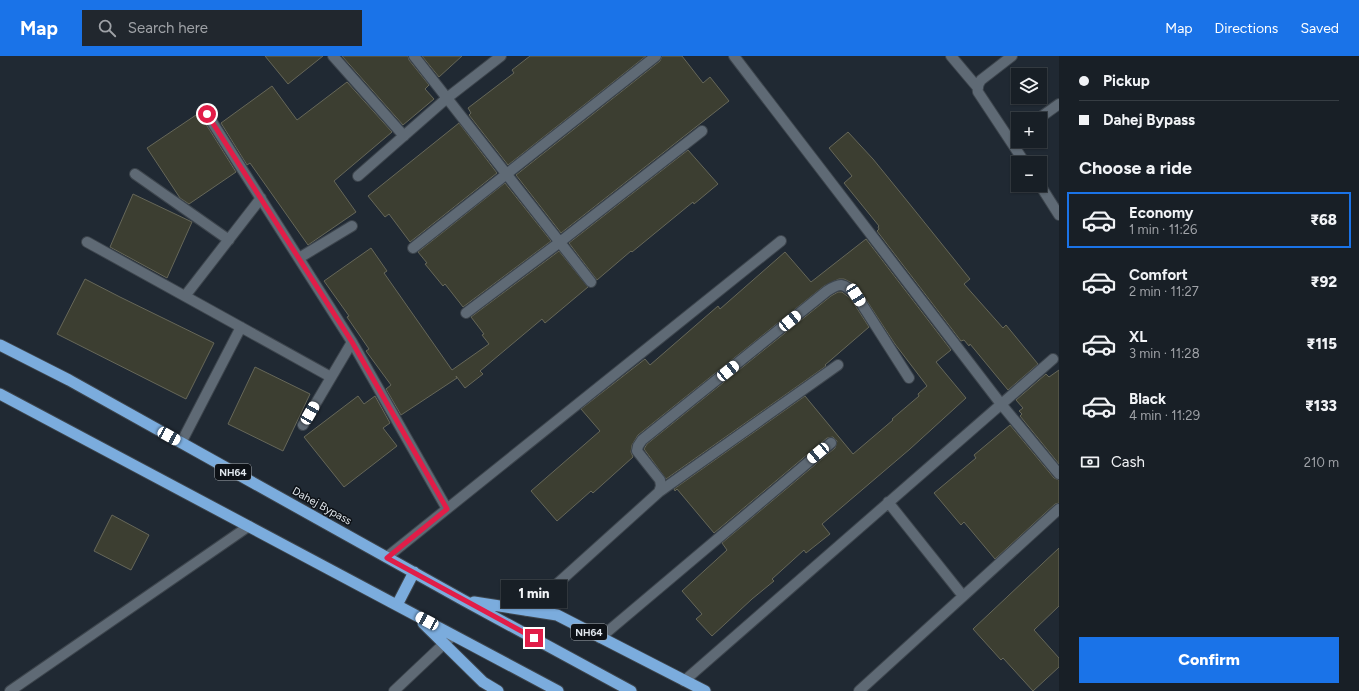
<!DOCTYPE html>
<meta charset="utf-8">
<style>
body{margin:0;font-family:Figtree,sans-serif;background:#21272e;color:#f1f3f6;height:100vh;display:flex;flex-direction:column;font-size:15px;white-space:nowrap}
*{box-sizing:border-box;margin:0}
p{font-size:13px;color:#9fa2a7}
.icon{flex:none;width:22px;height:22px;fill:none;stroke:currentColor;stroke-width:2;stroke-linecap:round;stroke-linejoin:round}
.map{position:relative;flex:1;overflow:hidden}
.side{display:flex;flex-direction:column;background:#181f26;width:300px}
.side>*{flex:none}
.top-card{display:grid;align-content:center;height:88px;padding:0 20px;background:#181f26}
.buttons{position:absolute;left:1011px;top:12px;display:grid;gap:8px}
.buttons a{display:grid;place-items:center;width:36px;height:36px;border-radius:0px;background:#181f26;box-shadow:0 1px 3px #0004,0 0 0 1px #363d43;font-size:20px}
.end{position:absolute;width:18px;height:18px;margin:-9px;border:5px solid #e11d48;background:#fff;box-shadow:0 0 0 2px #fff}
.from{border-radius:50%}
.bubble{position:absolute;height:28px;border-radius:0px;background:#181f26;box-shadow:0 1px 3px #0004,0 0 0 1px #363d43;font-size:13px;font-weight:800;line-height:28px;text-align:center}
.car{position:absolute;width:12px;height:24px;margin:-12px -6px;border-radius:5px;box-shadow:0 0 3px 1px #0007;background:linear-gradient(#fff 24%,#345 0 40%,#fff 0 76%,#345 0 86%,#fff 0)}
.top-card b{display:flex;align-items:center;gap:14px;height:38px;font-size:15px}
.top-card b+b{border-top:1px solid #363d43}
.top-card i{width:10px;height:10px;background:#f1f3f6}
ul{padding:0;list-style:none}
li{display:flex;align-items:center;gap:12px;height:56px;margin:0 8px 6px;padding:0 12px;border:2px solid transparent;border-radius:0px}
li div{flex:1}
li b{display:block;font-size:15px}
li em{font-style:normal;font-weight:800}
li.active{border-color:#1a73e8}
li>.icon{width:36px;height:36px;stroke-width:1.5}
h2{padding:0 20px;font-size:18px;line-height:48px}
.pay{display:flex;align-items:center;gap:10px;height:44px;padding:0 20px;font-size:15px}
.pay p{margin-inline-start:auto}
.cta{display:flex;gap:8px;margin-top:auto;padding:8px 20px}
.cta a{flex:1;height:46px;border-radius:0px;background:#1a73e8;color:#fff;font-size:16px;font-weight:800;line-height:46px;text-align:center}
header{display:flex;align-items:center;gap:24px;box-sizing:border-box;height:56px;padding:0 20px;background:#1a73e8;color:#fff}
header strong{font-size:19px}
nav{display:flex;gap:22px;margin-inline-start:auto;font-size:14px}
.search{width:280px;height:36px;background:#21272e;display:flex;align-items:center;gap:10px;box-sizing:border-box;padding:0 14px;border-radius:0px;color:#9fa2a7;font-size:15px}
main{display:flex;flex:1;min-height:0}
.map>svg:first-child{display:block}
</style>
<header>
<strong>Map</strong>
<div class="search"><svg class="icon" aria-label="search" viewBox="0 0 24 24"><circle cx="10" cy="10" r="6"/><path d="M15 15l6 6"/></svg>Search here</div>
<nav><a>Map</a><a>Directions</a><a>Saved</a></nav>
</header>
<main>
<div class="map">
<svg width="1059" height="635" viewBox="0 0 1059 635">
<rect width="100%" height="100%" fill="#202933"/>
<!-- building -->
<path fill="#3c3e31" stroke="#666759" d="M 265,0 L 323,0 L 288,28 Z
M 342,0 L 408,0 L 409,4 L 429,29 L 425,33 L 434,43 L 403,69 Z
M 422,0 L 462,0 L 439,21 Z
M 530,0 L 646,0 L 508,109 L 469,59 L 471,57 L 468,52 L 514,17 L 512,14 Z
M 662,0 L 682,0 L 703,27 L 710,21 L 729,45 L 561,177 L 516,119 L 660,5 Z
M 347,26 L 392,76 L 334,125 L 356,156 L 308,189 L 250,107 L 247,109 L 221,67 L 272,30 L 297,64 Z
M 199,57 L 236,116 L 189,148 L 180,142 L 147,92 Z
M 459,67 L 497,117 L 410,186 L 389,158 L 385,161 L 368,140 Z
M 848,76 L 873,103 L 908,146 L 970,223 L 964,228 L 1003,272 L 1006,269 L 1038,308 L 1008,334 L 970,288 L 969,290 L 964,284 L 961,285 L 877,175 L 879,173 L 878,171 L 879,170 L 844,127 L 852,120 L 829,92 Z
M 688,94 L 718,128 L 694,148 L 693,146 L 632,196 L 631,195 L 597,224 L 569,187 Z
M 505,127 L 551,185 L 463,251 L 445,228 L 443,230 L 425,208 L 427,207 L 418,196 Z
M 133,138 L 192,166 L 167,222 L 110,191 Z
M 866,183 L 951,294 L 936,306 L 966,342 L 910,393 L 822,468 L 830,478 L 806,497 L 804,494 L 772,523 L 774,525 L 752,543 L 712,580 L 696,563 L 702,558 L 682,535 L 727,494 L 722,487 L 835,392 L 837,385 L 833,381 L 827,382 L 714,477 L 677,433 L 675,435 L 674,433 L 805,340 L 853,398 L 893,364 L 892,363 L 919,340 L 918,338 L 927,330 L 895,288 L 861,236 L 852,227 L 844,223 L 839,223 L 824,230 L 638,379 L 632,389 L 631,396 L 633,401 L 593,437 L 591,435 L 557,465 L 531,435 L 600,375 L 581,353 L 645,303 L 650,309 L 718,250 L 720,253 L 785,196 L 811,226 Z
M 371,192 L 387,215 L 384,217 L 452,314 L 489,288 L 482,279 L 484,278 L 471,261 L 559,195 L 588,231 L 545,267 L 542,263 L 480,315 L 483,318 L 465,332 L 456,320 L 457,322 L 401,359 L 386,333 L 391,329 L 366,295 L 369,293 L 347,261 L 349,260 L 324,225 Z
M 85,223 L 120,241 L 214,287 L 186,343 L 57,278 Z
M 838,236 L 842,236 L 851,243 L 869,271 L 825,309 L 826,310 L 666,423 L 644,393 L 647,388 L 831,240 Z
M 255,311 L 310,338 L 283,395 L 228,368 Z
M 1059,314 L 1059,408 L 1020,360 L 1022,358 L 1019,355 L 1023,352 L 1016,344 L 1046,318 L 1049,321 Z
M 358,340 L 364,348 L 375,340 L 390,367 L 383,372 L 397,390 L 344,431 L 304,381 Z
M 1010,369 L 1054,422 L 1059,424 L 1059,447 L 1055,448 L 995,503 L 964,466 L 961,469 L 934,437 L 976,402 L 974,399 Z
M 112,459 L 149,479 L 131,514 L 94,495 Z
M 1059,492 L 1059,550 L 1034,574 L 1059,602 L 1059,611 L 1033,635 L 1003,602 L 1001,604 L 973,573 Z"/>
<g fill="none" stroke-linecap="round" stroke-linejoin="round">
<defs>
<path id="minor" d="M 333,0 L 404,80
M 414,0 L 591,226
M 734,0 L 1001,348 L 1059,418
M 951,0 L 978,32
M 1012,0 L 981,24 C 978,28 977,31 978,36 L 1025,107
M 207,58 L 352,286 L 447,453
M 1038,63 L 1059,48
M 1010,83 L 1018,77
M 135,118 L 229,184
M 358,120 L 447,42 L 501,0
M 1040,129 L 1059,159
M 87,186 L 331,321
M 413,192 L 656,0
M 299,202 L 352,170
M 185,240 L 261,142
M 466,257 L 560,186 L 702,75
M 303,369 L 352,286
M 181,387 L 241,271
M 659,436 L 838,309
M 888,446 L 963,540
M 387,501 L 781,185
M 527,555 L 659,436 L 661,430 L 660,424 L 637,395 L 638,390 L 642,384 L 827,235 C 841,226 843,227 856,239 L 909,322
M 600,582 L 831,387
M 684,625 L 1053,303
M 10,635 L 249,470
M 394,635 L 449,583
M 859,635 L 1059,453"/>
<path id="trunk" d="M 0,289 L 69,324 L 465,545 L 631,635
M 0,338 L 558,635
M 474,546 L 557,559 L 705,635
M 397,549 L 414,516
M 423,567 L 483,626 L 498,635"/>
</defs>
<!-- minor casing -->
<use href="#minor" stroke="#3d454d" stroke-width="12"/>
<!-- trunk casing -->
<use href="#trunk" stroke="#3d454d" stroke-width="13"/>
<!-- minor -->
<use href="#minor" stroke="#5f6a75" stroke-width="10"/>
<!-- trunk -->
<use href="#trunk" stroke="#7bacdd" stroke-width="11"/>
</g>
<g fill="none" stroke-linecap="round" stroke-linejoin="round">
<!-- route -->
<path stroke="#e11d48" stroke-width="5" d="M 207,58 L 352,286 L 447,453 L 387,502 L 534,582"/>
</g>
<g text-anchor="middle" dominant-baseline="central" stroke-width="3" stroke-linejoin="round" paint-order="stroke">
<!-- shield labels -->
<g fill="#0d1116" stroke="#a2a8ad" stroke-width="1">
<rect x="215" y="408" width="36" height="16" rx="3"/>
<rect x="571" y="568" width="36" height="16" rx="3"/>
</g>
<g font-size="10" font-weight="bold" fill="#e2e8ee">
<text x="233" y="416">NH64</text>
<text x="589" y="576">NH64</text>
</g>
<!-- street labels -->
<g font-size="11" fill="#e2e8ee" stroke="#0d1116">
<text transform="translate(322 450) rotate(29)">Dahej Bypass</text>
</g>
</g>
</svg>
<div class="buttons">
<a><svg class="icon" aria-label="layers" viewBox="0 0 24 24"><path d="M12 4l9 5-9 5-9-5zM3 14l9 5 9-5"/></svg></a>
<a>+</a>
<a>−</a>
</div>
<i class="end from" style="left:207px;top:58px"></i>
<i class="end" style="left:534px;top:582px"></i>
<div class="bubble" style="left:501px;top:524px;width:66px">1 min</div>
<i class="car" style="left:856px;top:239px;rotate:147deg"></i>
<i class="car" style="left:790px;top:265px;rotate:51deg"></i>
<i class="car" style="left:728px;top:315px;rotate:51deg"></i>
<i class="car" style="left:310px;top:357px;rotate:30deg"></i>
<i class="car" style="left:169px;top:380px;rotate:119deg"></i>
<i class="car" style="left:818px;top:397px;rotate:230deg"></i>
<i class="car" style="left:427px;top:565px;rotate:298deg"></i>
</div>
<section class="side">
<div class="top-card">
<b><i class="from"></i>Pickup</b>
<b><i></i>Dahej Bypass</b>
</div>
<h2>Choose a ride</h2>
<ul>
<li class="active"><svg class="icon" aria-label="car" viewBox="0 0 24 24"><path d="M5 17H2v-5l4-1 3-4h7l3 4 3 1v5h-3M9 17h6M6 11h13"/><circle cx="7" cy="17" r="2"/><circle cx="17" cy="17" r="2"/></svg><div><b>Economy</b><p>1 min · 11:26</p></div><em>₹68</em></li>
<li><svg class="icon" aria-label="car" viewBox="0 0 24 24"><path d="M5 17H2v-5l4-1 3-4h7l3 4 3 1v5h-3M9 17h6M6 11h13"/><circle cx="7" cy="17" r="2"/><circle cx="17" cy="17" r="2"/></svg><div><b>Comfort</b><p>2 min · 11:27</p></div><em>₹92</em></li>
<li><svg class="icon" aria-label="car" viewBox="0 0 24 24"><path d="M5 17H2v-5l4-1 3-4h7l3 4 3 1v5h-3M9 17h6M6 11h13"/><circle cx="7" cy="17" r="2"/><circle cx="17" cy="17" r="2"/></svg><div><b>XL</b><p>3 min · 11:28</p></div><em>₹115</em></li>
<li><svg class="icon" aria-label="car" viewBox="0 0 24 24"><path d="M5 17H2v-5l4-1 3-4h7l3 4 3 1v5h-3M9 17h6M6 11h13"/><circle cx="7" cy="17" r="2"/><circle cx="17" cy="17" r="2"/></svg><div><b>Black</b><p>4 min · 11:29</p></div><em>₹133</em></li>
</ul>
<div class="pay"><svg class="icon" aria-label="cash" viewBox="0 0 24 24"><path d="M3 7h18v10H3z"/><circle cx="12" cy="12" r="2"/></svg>Cash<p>210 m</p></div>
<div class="cta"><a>Confirm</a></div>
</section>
</main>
